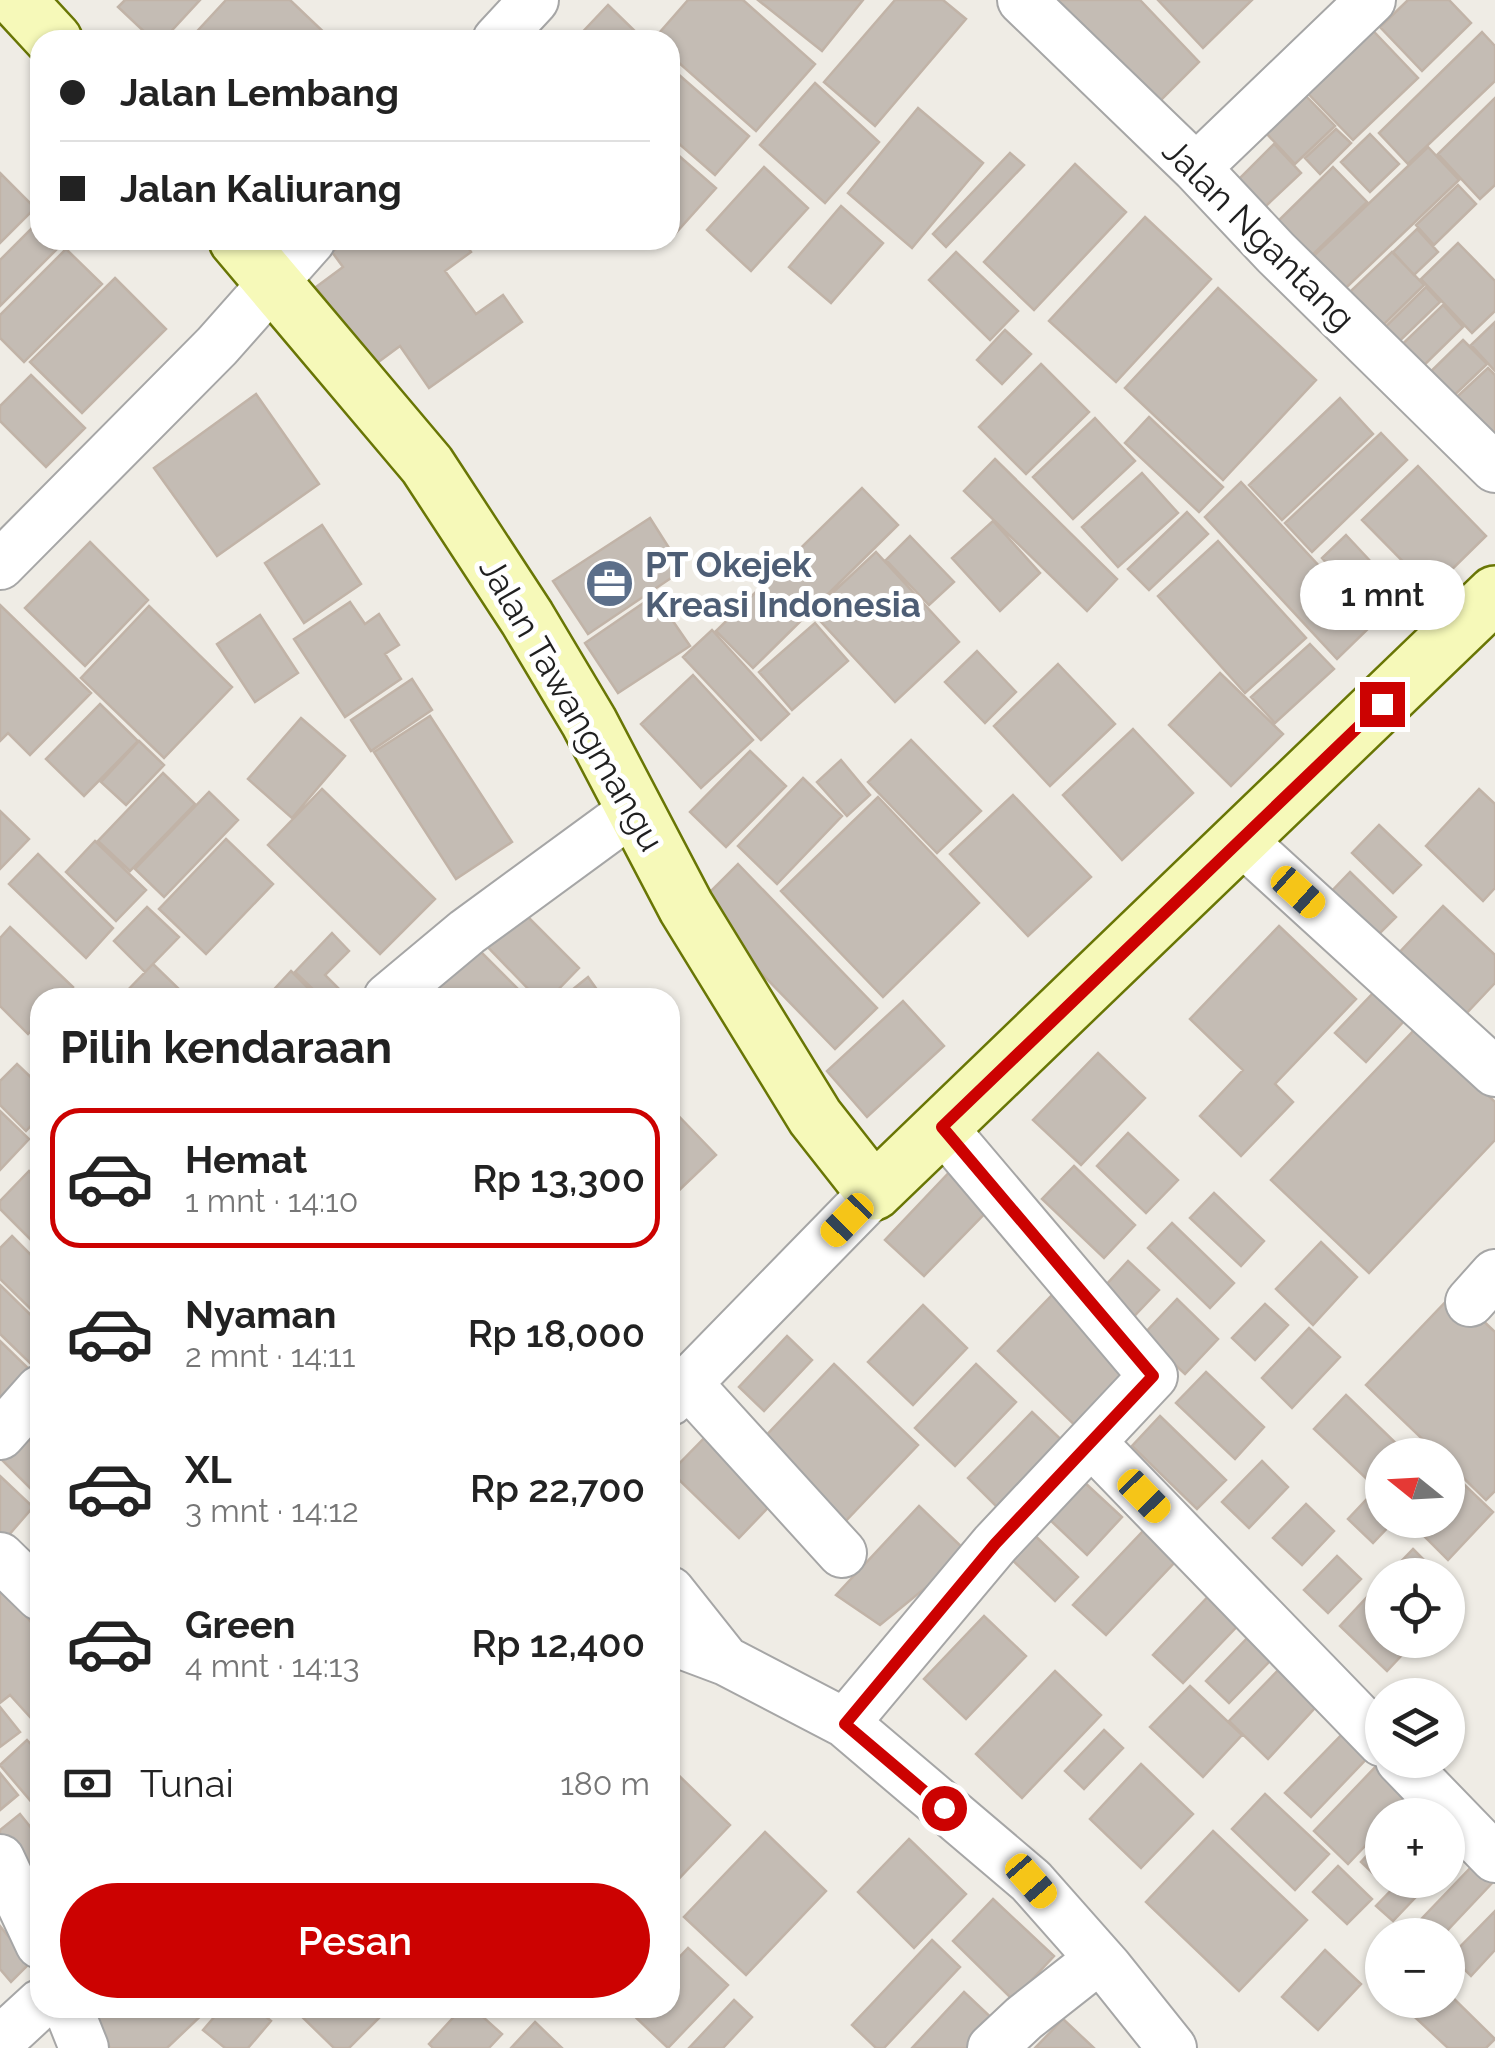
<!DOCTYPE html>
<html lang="id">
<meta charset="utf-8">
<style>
body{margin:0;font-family:Raleway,sans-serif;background:#f2f2f2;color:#222;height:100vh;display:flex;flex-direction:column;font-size:38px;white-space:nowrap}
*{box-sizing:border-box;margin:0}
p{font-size:32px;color:#767676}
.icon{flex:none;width:55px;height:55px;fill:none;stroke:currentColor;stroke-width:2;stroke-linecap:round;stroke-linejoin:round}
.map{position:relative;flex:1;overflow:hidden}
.panel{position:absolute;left:30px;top:988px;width:650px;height:1030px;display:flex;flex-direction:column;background:#fff;border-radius:30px;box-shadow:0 2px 8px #0004}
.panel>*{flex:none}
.banner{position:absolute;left:30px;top:30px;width:650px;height:220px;border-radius:30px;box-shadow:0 2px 8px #0004;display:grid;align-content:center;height:220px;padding:0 30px;background:#fff}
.needle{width:65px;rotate:288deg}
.tools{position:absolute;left:1365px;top:1438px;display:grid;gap:20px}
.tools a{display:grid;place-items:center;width:100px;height:100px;border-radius:50%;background:#fff;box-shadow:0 2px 8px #0004;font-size:50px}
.end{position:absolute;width:45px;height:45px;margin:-22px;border:12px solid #cc0201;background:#fff;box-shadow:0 0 0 5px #fff}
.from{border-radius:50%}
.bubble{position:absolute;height:70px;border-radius:35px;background:#fff;box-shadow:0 2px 8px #0004;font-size:32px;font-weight:600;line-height:70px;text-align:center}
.car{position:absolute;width:30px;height:60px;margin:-30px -15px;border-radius:12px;box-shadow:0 0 8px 2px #0007;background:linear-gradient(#f5c518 24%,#345 0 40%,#f5c518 0 76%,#345 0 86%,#f5c518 0)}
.banner b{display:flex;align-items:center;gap:35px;height:95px;font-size:38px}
.banner b+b{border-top:2px solid #e0e0e0}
.banner i{width:25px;height:25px;background:#222}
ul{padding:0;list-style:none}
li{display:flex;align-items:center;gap:30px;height:140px;margin:0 20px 15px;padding:0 10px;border:5px solid transparent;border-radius:30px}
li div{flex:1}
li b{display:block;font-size:38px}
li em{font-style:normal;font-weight:600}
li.active{border-color:#cc0201}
li>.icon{width:90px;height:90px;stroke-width:1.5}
h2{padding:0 30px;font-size:45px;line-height:120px}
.pay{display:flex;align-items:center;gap:25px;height:110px;padding:0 30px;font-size:38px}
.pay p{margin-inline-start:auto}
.action{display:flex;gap:20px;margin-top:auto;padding:20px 30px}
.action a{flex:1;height:115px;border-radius:60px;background:#cc0201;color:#fff;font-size:40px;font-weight:600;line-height:115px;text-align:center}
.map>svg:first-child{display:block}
</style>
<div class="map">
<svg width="1495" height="2048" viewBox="0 0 1495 2048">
<rect width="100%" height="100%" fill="#efece5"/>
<!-- building -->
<path fill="#c4bcb4" stroke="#c1b3a7" stroke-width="2.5" d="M 125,0 L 200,0 L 163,40 L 153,40 L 118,7 Z
M 226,0 L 290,0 L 332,40 L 189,40 Z
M 688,0 L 743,0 L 815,64 L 756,131 L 670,55 L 670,40 L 653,40 Z
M 758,0 L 863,0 L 822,51 Z
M 895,0 L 943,0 L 966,19 L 875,126 L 824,82 Z
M 1058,0 L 1140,0 L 1199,62 L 1157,104 Z
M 1158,0 L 1252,0 L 1203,48 Z
M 1408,0 L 1449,0 L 1471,23 L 1422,71 L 1380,27 Z
M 608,5 L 644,40 L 575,40 Z
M 1360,17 L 1418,78 L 1353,140 L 1295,80 Z
M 1482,32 L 1495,46 L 1495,81 L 1408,164 L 1379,133 Z
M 670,67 L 749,136 L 715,175 L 670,136 Z
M 815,83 L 879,142 L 825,203 L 760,145 Z
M 1305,95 L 1335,126 L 1295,164 L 1266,133 Z
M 1495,98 L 1495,185 L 1480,199 L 1438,154 Z
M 918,108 L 983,163 L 912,248 L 848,193 Z
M 1336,129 L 1351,143 L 1320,174 L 1305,158 Z
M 1370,134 L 1399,164 L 1370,192 L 1341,162 Z
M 1274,144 L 1301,173 L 1251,220 L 1225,193 Z
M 1428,147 L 1459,180 L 1329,304 L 1298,271 Z
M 670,148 L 716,188 L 675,234 L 670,229 Z
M 1010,153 L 1024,165 L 946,247 L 933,234 Z
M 1075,164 L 1126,212 L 1034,310 L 984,262 Z
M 764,167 L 808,208 L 751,271 L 707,230 Z
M 1333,167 L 1367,202 L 1304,263 L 1271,228 Z
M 0,173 L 35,208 L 0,243 Z
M 1458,185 L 1476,204 L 1434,245 L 1416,225 Z
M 841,206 L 883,243 L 831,303 L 789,267 Z
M 1145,217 L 1211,279 L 1116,382 L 1049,321 Z
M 40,220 L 40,240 L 66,240 L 0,306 L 0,260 Z
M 1417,229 L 1438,252 L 1414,275 L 1393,252 Z
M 349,240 L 463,240 L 471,252 L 445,271 L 476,314 L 503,295 L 522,322 L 429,388 L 400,346 L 373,366 L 316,287 L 343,267 L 332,252 Z
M 1458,243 L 1495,281 L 1495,311 L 1472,333 L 1421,279 Z
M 66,249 L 102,284 L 24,362 L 0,338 L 0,315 Z
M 956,252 L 1018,311 L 990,340 L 929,280 Z
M 1392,252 L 1424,285 L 1367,341 L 1334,307 Z
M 115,278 L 166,329 L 82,413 L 30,362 Z
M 1426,287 L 1440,302 L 1385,355 L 1371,341 Z
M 1218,288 L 1316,380 L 1223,480 L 1125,388 Z
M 1443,305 L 1463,327 L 1409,380 L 1388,358 Z
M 1495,322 L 1495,371 L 1471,345 Z
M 1005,330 L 1031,354 L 1002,384 L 977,360 Z
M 1463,340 L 1487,364 L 1442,407 L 1418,384 Z
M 1041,364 L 1089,412 L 1026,474 L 979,427 Z
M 1488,368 L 1495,375 L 1495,459 L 1446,407 Z
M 31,375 L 85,428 L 46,467 L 0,421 L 0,406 Z
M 256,394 L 319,484 L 217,556 L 154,468 Z
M 1340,398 L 1373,434 L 1282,520 L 1249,485 Z
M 1149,417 L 1223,487 L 1199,512 L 1125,443 Z
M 1095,418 L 1135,461 L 1073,519 L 1033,477 Z
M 1381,433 L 1407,460 L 1312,552 L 1285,523 Z
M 995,459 L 1117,579 L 1087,611 L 964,491 Z
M 1418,466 L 1486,536 L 1431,590 L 1362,520 Z
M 1142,473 L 1178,513 L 1118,567 L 1082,527 Z
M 1241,482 L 1373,624 L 1337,659 L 1205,517 Z
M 862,488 L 898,525 L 753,668 L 716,631 Z
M 1187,512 L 1208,534 L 1149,590 L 1128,569 Z
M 650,518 L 683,570 L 588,634 L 553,581 Z
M 993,521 L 1040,573 L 1000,611 L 952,558 Z
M 322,525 L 361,584 L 304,623 L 265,563 Z
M 1346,535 L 1399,592 L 1374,615 L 1322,558 Z
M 910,536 L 954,582 L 929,605 L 886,560 Z
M 1218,541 L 1306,638 L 1245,693 L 1158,596 Z
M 90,542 L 148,600 L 85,666 L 25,608 Z
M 876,552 L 959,642 L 895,702 L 812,612 Z
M 655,595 L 690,646 L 618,693 L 585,643 Z
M 350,602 L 365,624 L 379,614 L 399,645 L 385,654 L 401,679 L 345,717 L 294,639 Z
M 0,605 L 91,693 L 30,755 L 8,733 L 0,741 Z
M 149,606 L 232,687 L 164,758 L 81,678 Z
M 260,615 L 298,673 L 255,702 L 217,644 Z
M 815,623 L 848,661 L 792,710 L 759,672 Z
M 712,630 L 789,714 L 761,740 L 683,657 Z
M 1310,644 L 1334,669 L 1275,723 L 1251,697 Z
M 977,651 L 1016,692 L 985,723 L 945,682 Z
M 1058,664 L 1115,724 L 1050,786 L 994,726 Z
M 1220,673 L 1283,734 L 1231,786 L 1169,725 Z
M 693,675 L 753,740 L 701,788 L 641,724 Z
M 412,679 L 432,710 L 371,751 L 351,720 Z
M 100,704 L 138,741 L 84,796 L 46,759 Z
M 430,716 L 512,842 L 456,879 L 374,752 Z
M 301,718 L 345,756 L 292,818 L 248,779 Z
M 1133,729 L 1193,793 L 1122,860 L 1063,795 Z
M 911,740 L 981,811 L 937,853 L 868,782 Z
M 139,741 L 164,765 L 126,805 L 101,782 Z
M 750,751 L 786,786 L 726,847 L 690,812 Z
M 841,760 L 870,795 L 847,816 L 817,782 Z
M 163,773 L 195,804 L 130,871 L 98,841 Z
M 803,778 L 842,816 L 777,884 L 738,846 Z
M 322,789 L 435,899 L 380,954 L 268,845 Z
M 1479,789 L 1495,804 L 1495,888 L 1483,901 L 1426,846 Z
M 209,792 L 238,820 L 164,897 L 135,869 Z
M 1013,795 L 1091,877 L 1028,936 L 950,854 Z
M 878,797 L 979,903 L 883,997 L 781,891 Z
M 0,811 L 29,839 L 0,869 Z
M 1379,825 L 1421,865 L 1393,893 L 1352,853 Z
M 226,839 L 273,884 L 206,954 L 159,909 Z
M 95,841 L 146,890 L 116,921 L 66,872 Z
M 38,854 L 113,928 L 86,958 L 9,884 Z
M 738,864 L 877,1008 L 835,1049 L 696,906 Z
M 1350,872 L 1396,917 L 1373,940 L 1327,896 Z
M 513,902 L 579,968 L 550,998 L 537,998 L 478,937 Z
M 1443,906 L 1495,955 L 1495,983 L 1462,1018 L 1396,956 Z
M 147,907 L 179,937 L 145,972 L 114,941 Z
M 1279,926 L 1356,999 L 1275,1084 L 1293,1102 L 1241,1156 L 1200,1116 L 1243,1070 L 1190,1019 Z
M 10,927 L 73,987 L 62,998 L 40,998 L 40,1021 L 28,1034 L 0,1006 L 0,938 Z
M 332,933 L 349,951 L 325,975 L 348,998 L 322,998 L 295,972 Z
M 472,943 L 519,990 L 511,998 L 432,998 L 424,990 Z
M 153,964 L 181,991 L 175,998 L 130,998 L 125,993 Z
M 291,971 L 318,998 L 266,998 Z
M 588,977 L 603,998 L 562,998 Z
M 1374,992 L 1404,1021 L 1366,1062 L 1335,1033 Z
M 903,1001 L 944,1046 L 867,1117 L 827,1071 Z
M 1417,1027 L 1495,1102 L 1495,1140 L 1369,1273 L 1271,1180 Z
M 1098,1053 L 1145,1098 L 1081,1165 L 1033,1120 Z
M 17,1064 L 40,1086 L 40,1116 L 26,1131 L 0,1105 L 0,1081 Z
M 670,1107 L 716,1155 L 673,1196 L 670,1192 Z
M 0,1111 L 29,1139 L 0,1170 Z
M 1128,1133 L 1178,1180 L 1146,1213 L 1097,1166 Z
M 958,1163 L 997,1201 L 924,1276 L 885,1240 Z
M 1074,1166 L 1135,1225 L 1104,1258 L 1042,1199 Z
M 29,1171 L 40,1182 L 40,1249 L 0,1209 L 0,1201 Z
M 1214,1193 L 1264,1241 L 1241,1266 L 1190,1218 Z
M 1172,1223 L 1234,1283 L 1210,1308 L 1148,1248 Z
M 12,1236 L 40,1264 L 40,1318 L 0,1279 L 0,1248 Z
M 1321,1242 L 1357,1277 L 1313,1325 L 1276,1289 Z
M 1128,1261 L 1159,1290 L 1123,1328 L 1093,1299 Z
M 0,1285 L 40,1324 L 40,1354 L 31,1364 L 0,1334 Z
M 1454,1293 L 1495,1332 L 1495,1491 L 1486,1500 L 1448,1463 L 1448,1455 L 1439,1455 L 1366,1385 Z
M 1052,1295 L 1138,1378 L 1085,1435 L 998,1351 Z
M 1177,1299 L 1218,1339 L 1185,1374 L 1143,1335 Z
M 1265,1304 L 1288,1325 L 1255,1360 L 1232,1338 Z
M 923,1305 L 967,1348 L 913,1405 L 868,1362 Z
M 1309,1328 L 1340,1357 L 1292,1408 L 1262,1378 Z
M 787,1336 L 812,1360 L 764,1411 L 739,1387 Z
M 0,1341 L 32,1372 L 0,1405 Z
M 834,1364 L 918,1445 L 841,1526 L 757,1445 Z
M 976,1364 L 1016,1402 L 955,1466 L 915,1428 Z
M 1206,1372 L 1264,1427 L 1235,1459 L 1176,1403 Z
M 1346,1395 L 1404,1451 L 1400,1455 L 1382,1455 L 1382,1473 L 1372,1484 L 1314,1429 Z
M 1032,1412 L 1071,1449 L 1007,1517 L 968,1478 Z
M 1160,1416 L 1226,1480 L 1197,1509 L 1132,1446 Z
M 715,1427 L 783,1492 L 739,1538 L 671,1472 Z
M 23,1434 L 40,1451 L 40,1498 L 0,1458 Z
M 1262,1461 L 1288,1487 L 1249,1528 L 1222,1502 Z
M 1452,1473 L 1493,1512 L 1448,1560 L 1408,1520 L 1448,1520 L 1448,1478 Z
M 0,1476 L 33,1507 L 2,1543 L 0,1541 Z
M 1083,1481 L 1122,1517 L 1087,1555 L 1048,1518 Z
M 1382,1483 L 1382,1520 L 1395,1520 L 1373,1543 L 1348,1519 Z
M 1306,1504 L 1334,1531 L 1302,1565 L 1273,1538 Z
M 919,1506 L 968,1553 L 880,1625 L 836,1595 Z
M 1025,1526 L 1078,1577 L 1055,1601 L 1002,1550 Z
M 1143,1531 L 1175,1562 L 1106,1635 L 1073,1605 Z
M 1413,1549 L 1439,1575 L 1388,1575 Z
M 1337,1556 L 1361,1579 L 1328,1613 L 1304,1590 Z
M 1382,1581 L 1382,1640 L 1416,1640 L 1387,1671 L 1340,1626 Z
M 1217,1587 L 1247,1616 L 1183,1683 L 1153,1655 Z
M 0,1588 L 40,1632 L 40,1728 L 10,1695 L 0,1703 Z
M 984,1616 L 1026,1656 L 966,1719 L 924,1679 Z
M 1252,1633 L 1275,1656 L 1229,1703 L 1206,1681 Z
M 1286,1662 L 1324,1698 L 1268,1759 L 1229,1721 Z
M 1055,1671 L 1101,1715 L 1022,1798 L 976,1754 Z
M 1190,1686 L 1242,1735 L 1203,1777 L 1150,1727 Z
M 0,1707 L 20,1732 L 0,1747 Z
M 1350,1726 L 1375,1750 L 1311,1817 L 1285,1793 Z
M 1104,1730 L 1123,1748 L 1084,1789 L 1065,1771 Z
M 27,1740 L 40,1754 L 40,1812 L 0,1765 Z
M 1382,1760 L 1422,1787 L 1395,1815 L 1382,1815 L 1382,1828 L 1348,1864 L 1314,1831 Z
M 1141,1764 L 1193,1814 L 1141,1868 L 1090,1819 Z
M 670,1767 L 730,1825 L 671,1887 L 670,1887 Z
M 0,1773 L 18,1795 L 0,1810 Z
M 1265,1794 L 1329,1854 L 1295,1890 L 1232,1829 Z
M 20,1814 L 40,1839 L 40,1895 L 0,1845 L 0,1830 Z
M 1213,1831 L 1307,1920 L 1239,1991 L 1146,1902 Z
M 765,1832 L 826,1891 L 746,1975 L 684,1917 Z
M 909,1839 L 966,1894 L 914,1948 L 858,1892 Z
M 1382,1839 L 1382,1877 L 1380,1880 L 1361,1862 Z
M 1475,1863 L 1494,1881 L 1443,1935 L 1406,1935 Z
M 1338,1866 L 1372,1899 L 1347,1924 L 1313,1892 Z
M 1401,1880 L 1432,1880 L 1393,1921 L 1376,1906 Z
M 993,1899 L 1054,1956 L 1013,2000 L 953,1941 Z
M 1495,1911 L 1495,1950 L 1471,1976 L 1451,1956 Z
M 0,1926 L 30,1963 L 11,1982 L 0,1969 Z
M 932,1940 L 960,1967 L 884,2048 L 876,2048 L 852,2025 Z
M 688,1948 L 728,1985 L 668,2048 L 629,2011 L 632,2008 L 670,2008 L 670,1967 Z
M 1325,1950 L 1361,1984 L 1318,2030 L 1282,1997 Z
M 964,1992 L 998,2024 L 976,2048 L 912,2048 Z
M 1448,1993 L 1495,2039 L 1486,2048 L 1448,2048 L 1404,2007 L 1411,2000 L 1448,2000 Z
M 734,2000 L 752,2017 L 723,2048 L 689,2048 Z
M 91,2008 L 209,2008 L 167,2048 L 110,2048 Z
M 222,2008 L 256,2008 L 271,2021 L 248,2048 L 225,2048 L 203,2030 Z
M 293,2008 L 389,2008 L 349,2048 L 334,2048 Z
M 462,2008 L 473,2008 L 502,2034 L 489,2048 L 433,2048 L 429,2044 Z
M 1063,2019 L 1094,2048 L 1035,2048 Z
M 535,2022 L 562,2048 L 511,2048 Z"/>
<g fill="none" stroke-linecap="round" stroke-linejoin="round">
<defs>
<path id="street" d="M 1022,0 L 1196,168 L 1276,253 L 1495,468
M 497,40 L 534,0
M 1196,168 L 1371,0
M 0,565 L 217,346 L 311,240
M 1241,840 L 1495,1072
M 388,998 L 467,932 L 635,809
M 1470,1302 L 1495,1274
M 688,1384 L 842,1553
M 670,1401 L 874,1192
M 0,1435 L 40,1390
M 1091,1442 L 1382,1742
M 0,1557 L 40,1596
M 670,1591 L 724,1659
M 670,1640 L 726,1661 L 845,1723 L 1031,1881 L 1108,1968 L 1172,2048
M 845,1723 L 995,1544 L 1153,1376 L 942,1127
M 1400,1760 L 1495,1858
M 0,1859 L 40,1944
M 68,2008 L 84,2048
M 0,2041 L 40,2004
M 992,2048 L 1024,2018 L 1099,1959"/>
<path id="secondary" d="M 17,0 L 54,40
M 237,240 L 427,465 L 527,618 L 589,722 L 686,907 L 815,1117 L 874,1192 L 1495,594"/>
</defs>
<!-- street casing -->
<use href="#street" stroke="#a6a6a6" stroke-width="52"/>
<!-- secondary casing -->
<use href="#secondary" stroke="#697605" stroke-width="60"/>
<!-- street -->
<use href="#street" stroke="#fff" stroke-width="48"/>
<!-- secondary -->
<use href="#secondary" stroke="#f6f9b9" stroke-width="55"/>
</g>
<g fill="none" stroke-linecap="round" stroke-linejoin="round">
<!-- route -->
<path stroke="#cc0201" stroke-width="12" d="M 944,1808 L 845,1724 L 995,1544 L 1153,1376 L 942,1127 L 1382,704"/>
</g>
<!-- icons -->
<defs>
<symbol id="office-disc" viewBox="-11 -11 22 22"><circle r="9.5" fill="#5c6f8a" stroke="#fff"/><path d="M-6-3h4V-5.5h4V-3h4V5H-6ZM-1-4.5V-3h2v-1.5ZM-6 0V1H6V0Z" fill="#fff"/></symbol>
</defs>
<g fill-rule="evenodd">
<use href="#office-disc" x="582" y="556" width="55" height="55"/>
</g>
<g text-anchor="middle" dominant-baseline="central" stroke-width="10" stroke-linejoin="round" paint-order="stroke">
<!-- street labels -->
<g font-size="35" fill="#1f1f1f" stroke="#fff">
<text transform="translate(1259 234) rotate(45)">Jalan Ngantang</text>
<text transform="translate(572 704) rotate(60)">Jalan Tawangmangu</text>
</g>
<!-- service labels -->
<g font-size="35" font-weight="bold" fill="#4e5e75" stroke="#fff" text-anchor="start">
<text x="645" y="564">PT Okejek<tspan x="645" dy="40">Kreasi Indonesia</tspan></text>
</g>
</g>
</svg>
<div class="tools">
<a><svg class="needle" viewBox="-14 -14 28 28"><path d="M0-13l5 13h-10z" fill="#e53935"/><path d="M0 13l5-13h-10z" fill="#767676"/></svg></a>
<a><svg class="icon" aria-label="locate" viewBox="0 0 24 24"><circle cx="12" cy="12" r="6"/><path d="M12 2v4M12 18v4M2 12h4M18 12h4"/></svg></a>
<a><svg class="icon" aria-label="layers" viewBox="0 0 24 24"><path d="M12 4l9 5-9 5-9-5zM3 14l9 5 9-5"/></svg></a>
<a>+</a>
<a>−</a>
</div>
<i class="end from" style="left:944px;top:1808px"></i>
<i class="end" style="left:1382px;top:704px"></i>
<div class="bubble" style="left:1300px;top:560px;width:165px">1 mnt</div>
<i class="car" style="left:1298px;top:892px;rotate:132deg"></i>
<i class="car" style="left:847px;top:1220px;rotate:224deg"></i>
<i class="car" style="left:1144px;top:1496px;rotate:136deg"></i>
<i class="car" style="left:1031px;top:1881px;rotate:139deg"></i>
<div class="banner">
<b><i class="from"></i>Jalan Lembang</b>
<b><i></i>Jalan Kaliurang</b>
</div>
<section class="panel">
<h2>Pilih kendaraan</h2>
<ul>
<li class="active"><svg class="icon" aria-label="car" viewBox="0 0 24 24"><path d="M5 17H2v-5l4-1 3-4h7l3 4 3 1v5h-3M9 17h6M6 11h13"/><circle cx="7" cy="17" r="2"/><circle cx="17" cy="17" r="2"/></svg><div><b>Hemat</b><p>1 mnt · 14:10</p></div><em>Rp 13,300</em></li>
<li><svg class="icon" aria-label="car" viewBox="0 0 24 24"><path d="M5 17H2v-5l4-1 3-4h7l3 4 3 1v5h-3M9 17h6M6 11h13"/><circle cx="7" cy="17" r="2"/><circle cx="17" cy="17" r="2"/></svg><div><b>Nyaman</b><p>2 mnt · 14:11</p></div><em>Rp 18,000</em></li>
<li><svg class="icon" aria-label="car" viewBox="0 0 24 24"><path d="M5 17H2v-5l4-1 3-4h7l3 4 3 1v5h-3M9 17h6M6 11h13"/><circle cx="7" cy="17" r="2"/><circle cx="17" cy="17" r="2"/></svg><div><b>XL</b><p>3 mnt · 14:12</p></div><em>Rp 22,700</em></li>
<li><svg class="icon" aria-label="car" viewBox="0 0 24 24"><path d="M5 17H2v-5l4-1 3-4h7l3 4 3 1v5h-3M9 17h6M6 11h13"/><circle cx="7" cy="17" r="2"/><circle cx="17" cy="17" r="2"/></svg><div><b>Green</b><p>4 mnt · 14:13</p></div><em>Rp 12,400</em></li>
</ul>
<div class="pay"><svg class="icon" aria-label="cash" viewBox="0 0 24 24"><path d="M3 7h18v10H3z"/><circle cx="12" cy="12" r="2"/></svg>Tunai<p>180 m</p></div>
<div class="action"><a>Pesan</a></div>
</section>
</div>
